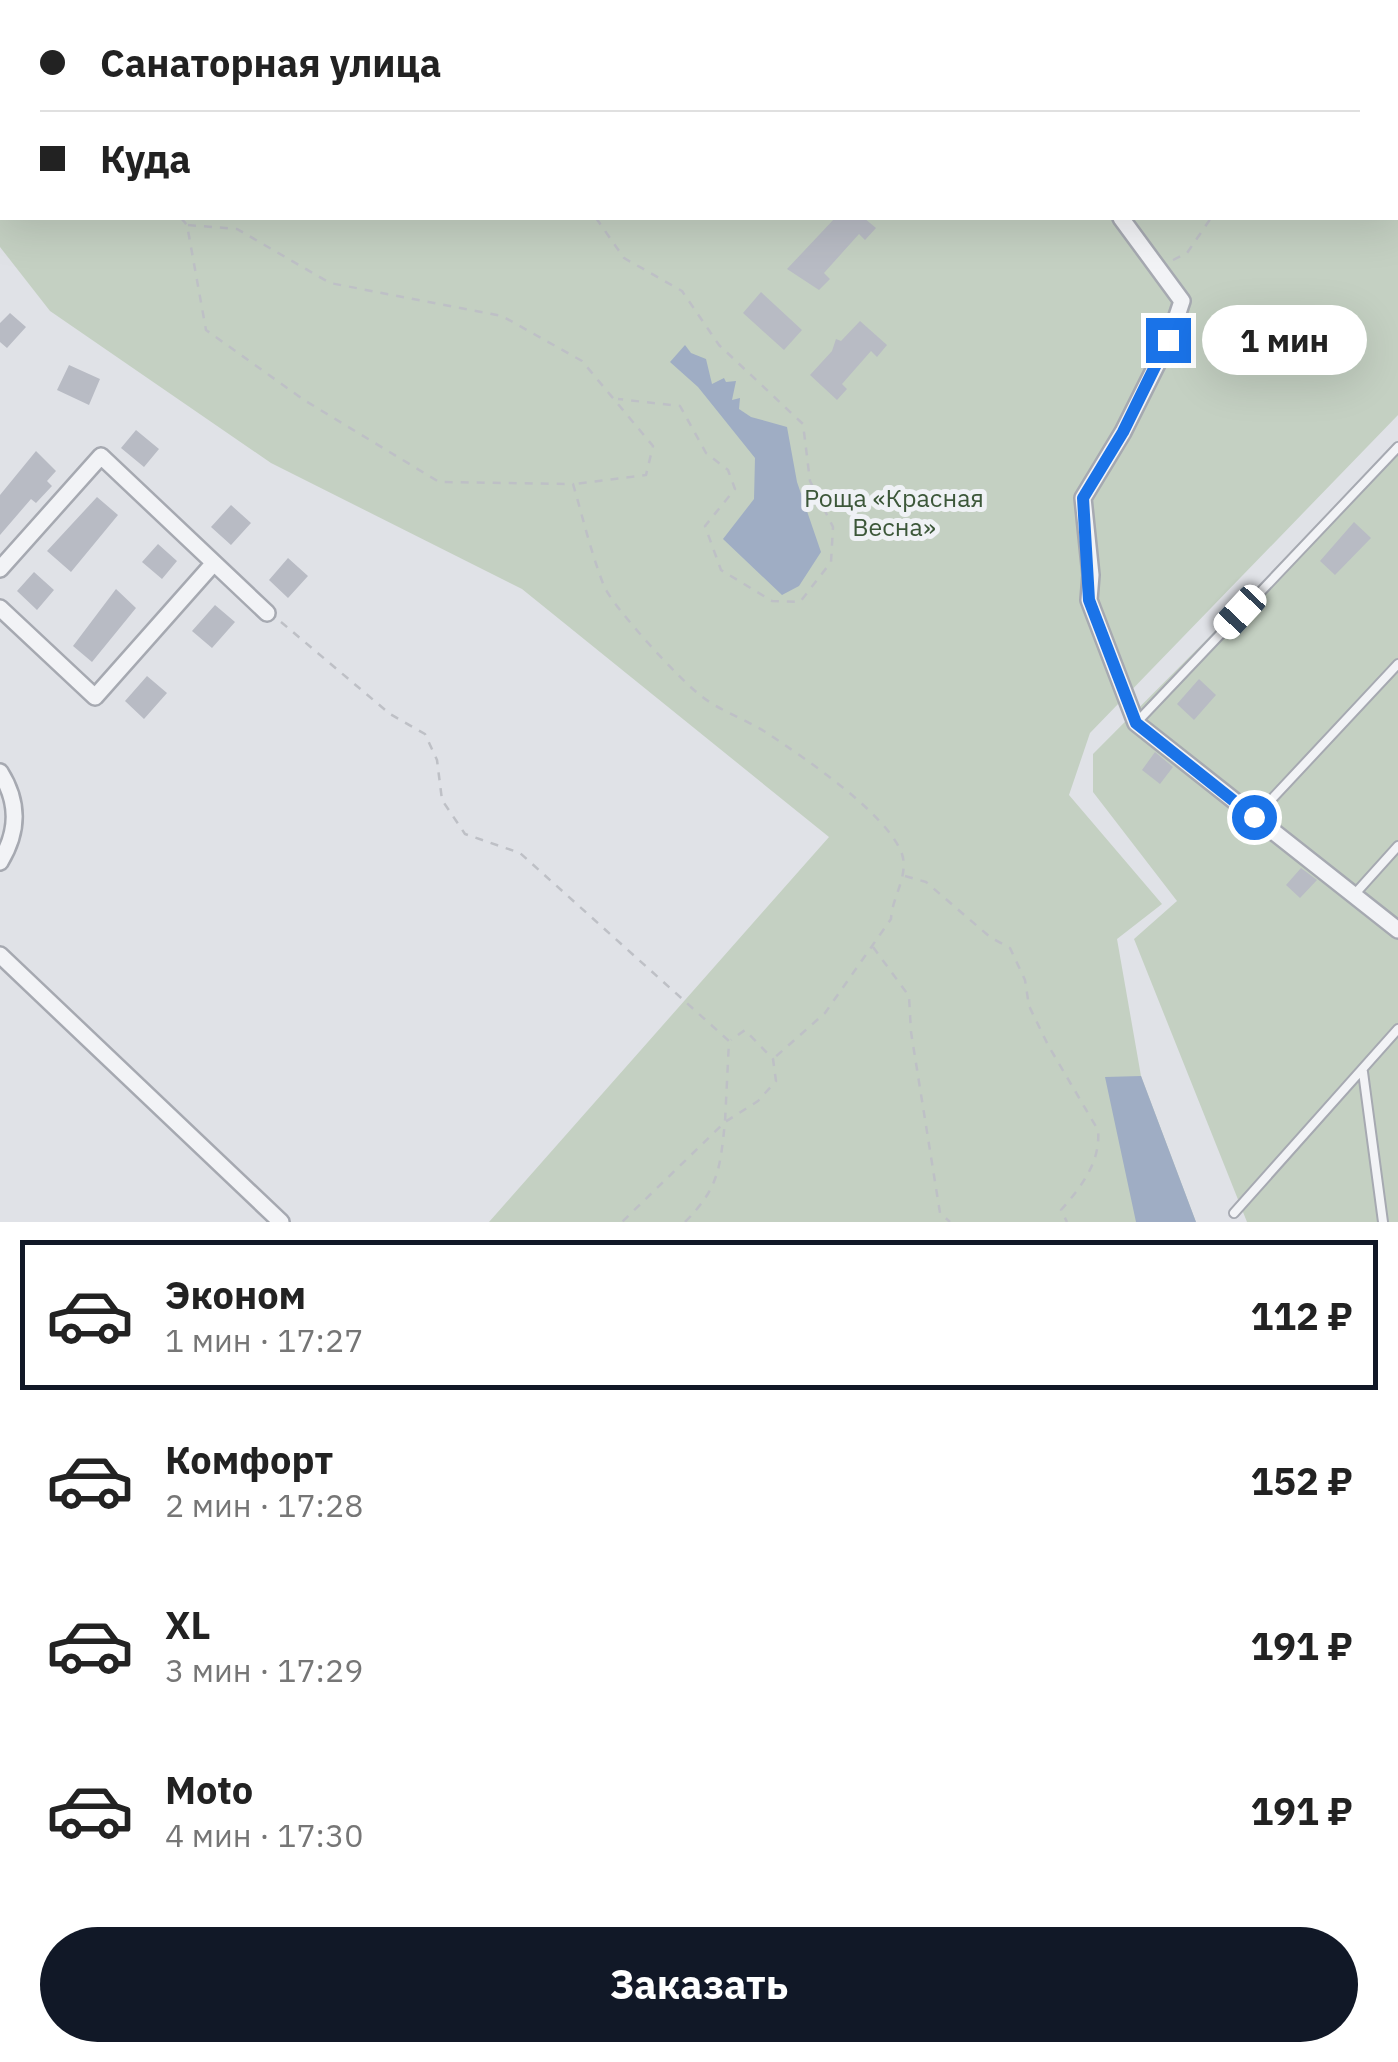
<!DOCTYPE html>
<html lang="ru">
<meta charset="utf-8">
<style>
body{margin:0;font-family:"IBM Plex Sans",sans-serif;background:#f2f2f2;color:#222;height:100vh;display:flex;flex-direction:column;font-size:38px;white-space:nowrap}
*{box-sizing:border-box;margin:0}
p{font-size:32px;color:#767676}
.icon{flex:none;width:55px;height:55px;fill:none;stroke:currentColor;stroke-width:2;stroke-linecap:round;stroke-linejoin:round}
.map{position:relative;height:1222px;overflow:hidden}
.sheet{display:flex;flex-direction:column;background:#fff;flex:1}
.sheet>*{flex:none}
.top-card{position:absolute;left:0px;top:0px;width:1400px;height:220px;box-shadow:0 10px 40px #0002;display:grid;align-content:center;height:220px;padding:0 40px;background:#fff}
.end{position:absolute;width:45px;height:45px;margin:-22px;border:12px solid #1a73e8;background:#fff;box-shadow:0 0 0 5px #fff}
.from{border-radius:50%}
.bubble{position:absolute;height:70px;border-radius:35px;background:#fff;box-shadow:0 10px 40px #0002;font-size:32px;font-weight:700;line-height:70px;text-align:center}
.car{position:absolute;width:30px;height:60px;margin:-30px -15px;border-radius:12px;box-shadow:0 0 8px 2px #0007;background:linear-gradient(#fff 24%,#345 0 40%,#fff 0 76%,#345 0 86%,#fff 0)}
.top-card b{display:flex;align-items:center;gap:35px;height:95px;font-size:38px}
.top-card b+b{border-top:2px solid #e0e0e0}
.top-card i{width:25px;height:25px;background:#222}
ul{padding:18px 0 0;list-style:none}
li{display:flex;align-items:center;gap:30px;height:150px;margin:0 20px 15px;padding:0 20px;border:5px solid transparent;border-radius:0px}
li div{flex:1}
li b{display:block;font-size:38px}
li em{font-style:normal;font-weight:700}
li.on{border-color:#111827}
li>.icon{width:90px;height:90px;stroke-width:1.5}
.cta{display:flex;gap:20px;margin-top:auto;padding:20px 40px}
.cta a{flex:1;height:115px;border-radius:60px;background:#111827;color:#fff;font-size:40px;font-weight:700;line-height:115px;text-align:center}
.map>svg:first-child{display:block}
</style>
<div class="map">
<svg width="1398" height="1222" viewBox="0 0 1398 1222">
<rect width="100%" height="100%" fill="#e0e2e7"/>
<!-- green -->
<path fill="#c4d0c2" d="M 58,0 L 1398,0 L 1398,415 L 1090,733 L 1069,795 L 1162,904 L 1117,939 L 1141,1076 L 1196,1222 L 489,1222 L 829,837 L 522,589 L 271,463 L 50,311 L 0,247 L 0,67 L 2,64 L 2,218 L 1398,218 L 1398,2 Z
M 1398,447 L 1398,1222 L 1247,1222 L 1134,939 L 1177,901 L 1093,792 L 1093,754 Z"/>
<!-- water -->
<path fill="#9fadc4" d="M 685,345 L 691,353 L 706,359 L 712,384 L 724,378 L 726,382 L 736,381 L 732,400 L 740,398 L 739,409 L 751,417 L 787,427 L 797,482 L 821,552 L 799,586 L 782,595 L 723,539 L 754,499 L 755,458 L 698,387 L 670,362 Z
M 1141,1076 L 1196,1222 L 1136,1222 L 1105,1077 Z"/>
<!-- building -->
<path fill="#b8bbc4" d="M 835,218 L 864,218 L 876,228 L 865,240 L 859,234 L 824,273 L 830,279 L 819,290 L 787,269 Z
M 761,292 L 802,330 L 784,350 L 743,313 Z
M 10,313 L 26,327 L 7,348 L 0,342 L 0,323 Z
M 860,321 L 887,345 L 877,357 L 871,351 L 842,384 L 847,389 L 837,400 L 810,375 L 832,351 L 836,339 L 841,341 Z
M 69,365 L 100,379 L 89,405 L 57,390 Z
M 136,430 L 159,449 L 144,467 L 121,448 Z
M 36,451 L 56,471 L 47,481 L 52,486 L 36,503 L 31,499 L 0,535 L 0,495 Z
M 97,497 L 118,515 L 71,572 L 47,551 Z
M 231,505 L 251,523 L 231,545 L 211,527 Z
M 1354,522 L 1371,538 L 1335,575 L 1320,561 Z
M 158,544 L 177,561 L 162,579 L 142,562 Z
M 288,558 L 308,576 L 288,598 L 269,580 Z
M 34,572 L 54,590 L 37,610 L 17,591 Z
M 116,589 L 136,608 L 92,662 L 73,646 Z
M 215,605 L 235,622 L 212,648 L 192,631 Z
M 147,676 L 167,693 L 144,719 L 125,701 Z
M 1199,679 L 1216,695 L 1194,720 L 1177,704 Z
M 1155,752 L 1173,767 L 1160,784 L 1142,770 Z
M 1301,868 L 1317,880 L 1300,898 L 1286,885 Z"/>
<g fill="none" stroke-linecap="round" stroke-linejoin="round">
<defs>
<path id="lane" d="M 690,0 L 691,2
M 938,0 L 941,2
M 1136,723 L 1398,447
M 1255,817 L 1398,664
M 1353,896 L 1398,846
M 1363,1072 L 1383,1222
M 1234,1213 L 1398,1029"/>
<path id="street" d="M 1121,218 L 1182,301 L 1169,340 L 1123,432 L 1083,498 L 1091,575 L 1089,600 L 1136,723 L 1398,930
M 0,569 L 101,456 L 267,613
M 0,608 L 95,697 L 213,564
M 0,772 C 19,802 19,831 0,862
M 0,955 L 281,1222"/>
</defs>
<!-- lane casing -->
<use href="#lane" stroke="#a6a9b1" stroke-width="12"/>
<!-- street casing -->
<use href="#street" stroke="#a6a9b1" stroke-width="20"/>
<!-- path -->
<path stroke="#bec0c6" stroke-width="2.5" stroke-dasharray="8 8" stroke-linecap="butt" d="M 431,0 L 433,2
M 106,2 L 108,0
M 1266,2 L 1266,0
M 0,154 L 2,154
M 181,218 L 187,225 L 206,330 L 304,400 L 439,482 L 573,484 C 583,518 591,553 604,586 C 612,606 681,681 700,695 C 719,711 746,719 767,733 C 803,757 887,813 902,854 C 909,876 892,897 891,919 L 825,1013 L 773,1059
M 596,218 L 624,258 L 682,291 L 719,345 L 803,424 L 810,481 L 833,527 L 831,562 L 800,602 L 772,601 L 721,570 L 705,526 L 735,489 L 728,470 L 706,453 L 680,406 L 618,399
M 188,225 L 237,229 L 330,283 L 502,316 L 582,361 L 653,446 L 646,475 L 574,484
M 1173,260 L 1187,253 L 1211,218
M 281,622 L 390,714 L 425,734 L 437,760 L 442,800 L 465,834 L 520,853 L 729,1041 L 725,1122 L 622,1222
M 905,876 L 926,882 L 990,937 L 1010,948 L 1025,980 L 1029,1006 L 1048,1045 L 1098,1130 C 1101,1162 1081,1187 1061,1210 L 1067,1222
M 873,947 L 909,996 L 911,1032 L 940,1213 L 950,1222
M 685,1222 C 719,1188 720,1168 725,1122 L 758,1101 L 776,1081 L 773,1059 L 745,1030 L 731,1040"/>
<!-- lane -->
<use href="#lane" stroke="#f2f3f6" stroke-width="8"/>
<!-- street -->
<use href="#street" stroke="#f2f3f6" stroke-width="15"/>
</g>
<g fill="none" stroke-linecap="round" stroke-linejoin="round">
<!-- route -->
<path stroke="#1a73e8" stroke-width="12" d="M 1168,340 L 1123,432 L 1083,498 L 1089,600 L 1136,723 L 1254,817"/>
</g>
<g text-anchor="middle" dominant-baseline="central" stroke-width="10" stroke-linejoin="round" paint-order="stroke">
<!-- park labels -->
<g font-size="25" fill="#3c5739" stroke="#eff1f5">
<text x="894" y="497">Роща «Красная<tspan x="894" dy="29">Весна»</tspan></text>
</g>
</g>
</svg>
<i class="end from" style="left:1254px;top:817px"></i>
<i class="end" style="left:1168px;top:340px"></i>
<div class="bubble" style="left:1202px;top:305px;width:165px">1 мин</div>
<i class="car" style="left:1240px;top:612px;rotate:223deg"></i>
<div class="top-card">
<b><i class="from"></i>Санаторная улица</b>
<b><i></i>Куда</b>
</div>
</div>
<section class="sheet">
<ul>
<li class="on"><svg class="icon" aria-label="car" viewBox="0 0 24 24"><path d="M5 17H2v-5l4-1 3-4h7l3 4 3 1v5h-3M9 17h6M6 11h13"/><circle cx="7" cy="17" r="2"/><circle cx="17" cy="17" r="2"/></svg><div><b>Эконом</b><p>1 мин · 17:27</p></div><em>112 ₽</em></li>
<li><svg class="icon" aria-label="car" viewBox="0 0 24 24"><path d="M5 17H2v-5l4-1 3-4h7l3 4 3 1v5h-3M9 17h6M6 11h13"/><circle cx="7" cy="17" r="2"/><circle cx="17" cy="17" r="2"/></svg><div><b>Комфорт</b><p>2 мин · 17:28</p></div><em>152 ₽</em></li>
<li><svg class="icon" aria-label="car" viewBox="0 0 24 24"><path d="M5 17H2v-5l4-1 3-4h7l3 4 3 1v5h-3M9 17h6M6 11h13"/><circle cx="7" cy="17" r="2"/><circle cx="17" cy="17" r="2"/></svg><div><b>XL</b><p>3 мин · 17:29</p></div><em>191 ₽</em></li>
<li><svg class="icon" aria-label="car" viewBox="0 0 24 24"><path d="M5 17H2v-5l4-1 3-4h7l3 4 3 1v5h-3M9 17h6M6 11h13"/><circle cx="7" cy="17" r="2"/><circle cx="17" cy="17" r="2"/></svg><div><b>Moto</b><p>4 мин · 17:30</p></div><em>191 ₽</em></li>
</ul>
<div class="cta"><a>Заказать</a></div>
</section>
